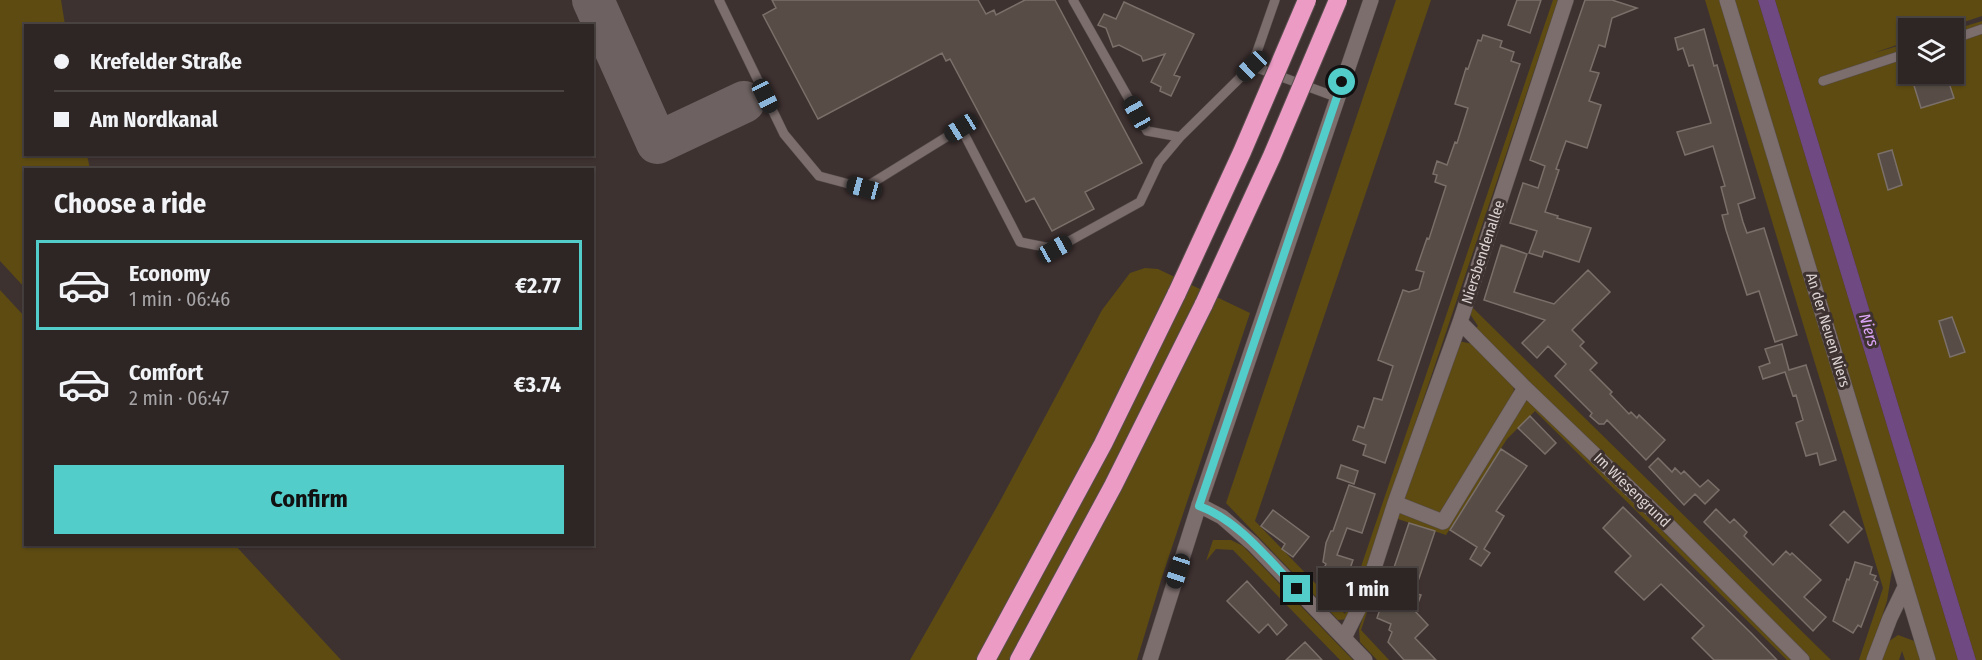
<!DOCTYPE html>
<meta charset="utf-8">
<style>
body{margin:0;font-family:"Fira Sans Condensed",sans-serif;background:#362e2d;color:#f1f3f6;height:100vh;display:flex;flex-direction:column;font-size:22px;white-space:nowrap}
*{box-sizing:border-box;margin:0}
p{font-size:20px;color:#a7a5a7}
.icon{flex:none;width:33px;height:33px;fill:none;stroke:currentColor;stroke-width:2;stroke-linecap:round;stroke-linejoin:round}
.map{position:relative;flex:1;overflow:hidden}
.panel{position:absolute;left:24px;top:168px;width:570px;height:378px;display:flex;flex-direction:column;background:#2e2625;border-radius:0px;box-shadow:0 2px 4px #0004,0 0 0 2px #494342}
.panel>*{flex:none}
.guide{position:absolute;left:24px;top:24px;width:570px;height:132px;border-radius:0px;box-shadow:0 2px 4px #0004,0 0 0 2px #494342;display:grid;align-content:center;height:132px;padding:0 30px;background:#2e2625}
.buttons{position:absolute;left:1898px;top:18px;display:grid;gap:12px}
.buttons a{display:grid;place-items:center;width:66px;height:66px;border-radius:0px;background:#2e2625;box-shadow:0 2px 4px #0004,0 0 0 2px #494342;font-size:30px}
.end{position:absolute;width:27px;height:27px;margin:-14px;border:8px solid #53cdca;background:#111;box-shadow:0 0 0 3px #111}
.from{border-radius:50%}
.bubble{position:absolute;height:42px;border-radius:0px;background:#2e2625;box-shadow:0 2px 4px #0004,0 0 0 2px #494342;font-size:20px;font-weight:700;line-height:42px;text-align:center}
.car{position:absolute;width:18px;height:36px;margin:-18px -9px;border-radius:8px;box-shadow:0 0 4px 2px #0007;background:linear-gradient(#222 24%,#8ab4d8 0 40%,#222 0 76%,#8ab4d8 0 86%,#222 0)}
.guide b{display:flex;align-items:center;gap:21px;height:57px;font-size:22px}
.guide b+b{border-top:2px solid #494342}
.guide i{width:15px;height:15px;background:#f1f3f6}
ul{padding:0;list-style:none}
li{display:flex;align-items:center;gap:18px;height:90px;margin:0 12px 9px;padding:0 18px;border:3px solid transparent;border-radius:0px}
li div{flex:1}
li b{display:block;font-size:22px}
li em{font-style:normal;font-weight:700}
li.selected{border-color:#53cdca}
li>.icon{width:54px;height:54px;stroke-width:1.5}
h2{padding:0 30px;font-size:27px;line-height:72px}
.button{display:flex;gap:12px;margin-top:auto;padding:12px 30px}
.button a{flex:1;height:69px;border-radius:0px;background:#53cdca;color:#111;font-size:24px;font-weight:700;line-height:69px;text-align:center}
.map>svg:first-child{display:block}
</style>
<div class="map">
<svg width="1982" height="660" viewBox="0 0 1982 660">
<rect width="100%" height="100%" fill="#3e3231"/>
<!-- green -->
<path fill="#5d4b12" d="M 0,0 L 61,0 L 65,25 L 26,26 L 26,154 L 87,155 L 90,169 L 26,170 L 25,288 L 0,261 Z
M 1396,0 L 1431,0 L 1255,521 L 1345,614 L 1553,0 L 1558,0 L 1351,614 L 1349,619 L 1338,620 L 1226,503 Z
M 1705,0 L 1722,0 L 1893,564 L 1887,601 L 1868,660 L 1859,660 L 1883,588 Z
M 1733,0 L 1758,0 L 1958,660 L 1933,660 Z
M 1775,0 L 1982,0 L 1982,16 L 1946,28 L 1908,28 L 1908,41 L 1874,53 L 1908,43 L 1908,74 L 1953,74 L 1953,30 L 1982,21 L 1982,660 L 1976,660 Z
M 1145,268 L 1158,269 L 1250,313 L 1162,577 L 1137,660 L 910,660 L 999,503 L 1102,310 L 1130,273 Z
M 0,290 L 25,317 L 26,544 L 235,545 L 341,660 L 0,660 Z
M 1470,305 L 1478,313 L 1831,660 L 1811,660 L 1474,330 L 1478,326 L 1468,311 Z
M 1458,341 L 1473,344 L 1512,382 L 1514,390 L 1510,401 L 1440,512 L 1437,514 L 1403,499 Z
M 1530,400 L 1793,660 L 1787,660 L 1535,411 L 1507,439 L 1446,535 L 1398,519 L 1361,630 L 1389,660 L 1377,660 L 1360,642 L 1359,629 L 1399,513 L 1443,528 L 1525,401 Z
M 1213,540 L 1231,540 L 1243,546 L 1353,660 L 1340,660 L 1233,550 L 1216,549 L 1206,561 Z
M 1898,635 L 1917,642 L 1923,660 L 1905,660 L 1902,651 L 1899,660 L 1880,660 L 1885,644 Z"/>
<!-- water -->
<path fill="#6f4982" d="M 1758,0 L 1775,0 L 1976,660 L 1958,660 Z"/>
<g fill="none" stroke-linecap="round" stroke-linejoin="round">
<!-- taxiway -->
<path stroke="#6d6261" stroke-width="42" d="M 593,0 L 657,143 L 744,102"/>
</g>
<!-- building -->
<path fill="#574d46" stroke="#7b7069" stroke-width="1.5" d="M 772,0 L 978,0 L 986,14 L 994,10 L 996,15 L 1025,0 L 1055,0 L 1142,163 L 1085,192 L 1094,209 L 1052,231 L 1034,198 L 1026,202 L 950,59 L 946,61 L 942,53 L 818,119 L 763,15 L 776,8 Z
M 1517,0 L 1541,0 L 1530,33 L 1508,25 Z
M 1585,0 L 1612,0 L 1637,8 L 1612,18 L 1605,47 L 1599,45 L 1590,71 L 1599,73 L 1589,101 L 1601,105 L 1587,148 L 1566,141 L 1556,169 L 1559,170 L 1545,212 L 1558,216 L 1557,218 L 1591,228 L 1579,262 L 1544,251 L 1542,257 L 1529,253 L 1537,231 L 1510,223 L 1523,183 L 1538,188 L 1545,166 L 1530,160 Z
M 1124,2 L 1194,34 L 1174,75 L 1180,77 L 1171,96 L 1160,91 L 1161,87 L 1151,82 L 1165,54 L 1143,61 L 1141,56 L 1119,45 L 1113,47 L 1106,28 L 1098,25 L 1104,14 L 1116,19 Z
M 1704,29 L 1714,66 L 1717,65 L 1755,198 L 1738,204 L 1743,222 L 1747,233 L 1764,228 L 1797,335 L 1775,342 L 1759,291 L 1747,295 L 1726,230 L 1722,215 L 1728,214 L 1721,187 L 1725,186 L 1713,146 L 1685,155 L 1677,132 L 1711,123 L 1693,65 L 1689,66 L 1683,48 L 1678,50 L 1675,38 Z
M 1483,35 L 1502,41 L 1500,47 L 1514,52 L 1511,61 L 1520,64 L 1385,463 L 1363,455 L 1366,445 L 1353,440 L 1358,426 L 1364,428 L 1374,398 L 1382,400 L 1393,366 L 1378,360 L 1403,290 L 1409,292 L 1419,289 L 1424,272 L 1416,270 L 1427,238 L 1429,239 L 1446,186 L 1435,182 L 1437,175 L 1433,174 L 1437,161 L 1447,165 L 1455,142 L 1457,143 L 1468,108 L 1455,104 L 1466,68 L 1468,69 L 1478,40 L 1481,41 Z
M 1919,74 L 1946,74 L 1954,98 L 1921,108 L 1911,76 Z
M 1892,150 L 1902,185 L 1888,190 L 1878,154 Z
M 1501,245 L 1527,254 L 1514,292 L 1554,304 L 1588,270 L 1610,292 L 1572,330 L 1584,342 L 1580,346 L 1597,363 L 1590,370 L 1612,392 L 1610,394 L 1629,414 L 1631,412 L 1637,418 L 1639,415 L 1665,440 L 1646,460 L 1607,420 L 1604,424 L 1599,424 L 1590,416 L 1592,413 L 1555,376 L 1566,364 L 1548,346 L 1537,358 L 1522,343 L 1545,320 L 1484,300 Z
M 1952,317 L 1965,352 L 1950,357 L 1939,321 Z
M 1782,344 L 1789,370 L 1806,365 L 1836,460 L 1820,465 L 1817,453 L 1806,456 L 1796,423 L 1803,420 L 1796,395 L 1793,396 L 1785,372 L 1763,379 L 1759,367 L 1770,363 L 1765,349 Z
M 1530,416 L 1556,443 L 1545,454 L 1518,428 Z
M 1501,449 L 1527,466 L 1496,511 L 1504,516 L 1484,549 L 1490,553 L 1481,566 L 1470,559 L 1477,547 L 1450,530 Z
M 1658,458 L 1672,472 L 1675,468 L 1681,474 L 1684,471 L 1700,487 L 1708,480 L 1719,490 L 1705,504 L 1695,494 L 1684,505 L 1649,467 Z
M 1341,465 L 1358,471 L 1354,484 L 1337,478 Z
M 1349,485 L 1375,494 L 1362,533 L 1347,528 L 1337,555 L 1353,560 L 1346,580 L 1330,575 L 1332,570 L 1324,568 L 1326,564 L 1323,562 L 1326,543 L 1331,531 L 1333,531 Z
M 1623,507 L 1752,634 L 1777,660 L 1714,660 L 1692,638 L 1704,626 L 1661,584 L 1644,600 L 1615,572 L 1631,556 L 1603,528 Z
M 1716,509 L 1730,523 L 1734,519 L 1747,532 L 1744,536 L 1773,565 L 1786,551 L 1790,555 L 1792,553 L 1821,580 L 1804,597 L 1826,617 L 1813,631 L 1704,522 Z
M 1273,510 L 1309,537 L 1293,557 L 1282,549 L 1285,544 L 1261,526 Z
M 1844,511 L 1862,529 L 1848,543 L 1830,525 Z
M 1409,523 L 1435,531 L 1414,593 L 1421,595 L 1415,611 L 1428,625 L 1415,638 L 1436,660 L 1404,660 L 1388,642 L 1392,632 L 1389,630 L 1391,624 L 1377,618 Z
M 1855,562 L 1872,567 L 1870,574 L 1876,576 L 1874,580 L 1878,582 L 1861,627 L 1858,625 L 1853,633 L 1833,621 L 1847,579 L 1849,580 Z
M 1247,581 L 1287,625 L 1277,635 L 1268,624 L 1259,633 L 1227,601 Z
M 1305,642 L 1322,660 L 1286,660 Z"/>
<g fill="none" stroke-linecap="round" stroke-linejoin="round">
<defs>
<path id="service" d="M 719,0 L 784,134 L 819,176 L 864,188 L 961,128 L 1020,242 L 1055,249 L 1140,202 L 1159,162 L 1180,137 L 1252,66 L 1336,97
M 1073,0 L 1147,131 L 1180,137
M 1953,39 L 1982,29
M 1252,66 L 1275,0
M 1823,81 L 1908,53"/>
<path id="minor" d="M 1727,0 L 1928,660
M 1460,322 L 1525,388 L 1671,528 L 1802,660
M 1395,503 L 1443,522 L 1525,388
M 1199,505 L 1222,517 L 1253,544 L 1365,660
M 1344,638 L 1365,596 L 1395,503 L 1460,322 L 1566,0
M 1874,660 L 1890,618 L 1905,587"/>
<path id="tertiary" d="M 1150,660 L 1199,505 L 1371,0"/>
<path id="motorway" d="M 986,660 L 1103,444 L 1177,293
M 1019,660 L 1113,486 L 1204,304"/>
</defs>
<!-- service casing -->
<use href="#service" stroke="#584e4d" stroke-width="10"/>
<!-- minor casing -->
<use href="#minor" stroke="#584e4d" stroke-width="16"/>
<!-- tertiary casing -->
<use href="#tertiary" stroke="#584e4d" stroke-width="16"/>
<!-- motorway casing -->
<use href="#motorway" stroke="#584e4d" stroke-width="20"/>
<!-- service -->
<use href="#service" stroke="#7c6e6d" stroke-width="9"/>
<!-- minor -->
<use href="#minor" stroke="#7c6e6d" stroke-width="15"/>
<!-- tertiary -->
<use href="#tertiary" stroke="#7c6e6d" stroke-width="15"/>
<!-- motorway -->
<use href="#motorway" stroke="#eb9bc4" stroke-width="18"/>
<defs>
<path id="motorway-bridge" d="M 1177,293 L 1242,152 L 1307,0
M 1204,304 L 1272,156 L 1338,0"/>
</defs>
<!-- motorway-bridge casing -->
<use href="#motorway-bridge" stroke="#584e4d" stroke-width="20" stroke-linecap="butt"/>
<!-- motorway-bridge -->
<use href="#motorway-bridge" stroke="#eb9bc4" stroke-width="18"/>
</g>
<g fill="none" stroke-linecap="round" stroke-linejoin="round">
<!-- route -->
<path stroke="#53cdca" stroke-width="8" d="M 1297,589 C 1268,559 1238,520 1199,506 L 1342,82"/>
</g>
<g text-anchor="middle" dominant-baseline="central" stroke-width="6" stroke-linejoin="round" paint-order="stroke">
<!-- street labels -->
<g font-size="15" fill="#dbd3d2" stroke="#3e3231">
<text transform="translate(1483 252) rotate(-72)">Niersbendenallee</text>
<text transform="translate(1828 330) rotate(73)">An der Neuen Niers</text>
<text transform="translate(1632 490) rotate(44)">Im Wiesengrund</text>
</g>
<!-- water labels -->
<g font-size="16" font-style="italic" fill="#dda6f9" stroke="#3e3231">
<text transform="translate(1869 330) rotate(73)">Niers</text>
</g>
</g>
</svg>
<div class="buttons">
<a><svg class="icon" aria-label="layers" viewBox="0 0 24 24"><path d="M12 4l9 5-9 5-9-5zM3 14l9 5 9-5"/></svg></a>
</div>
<i class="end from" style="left:1342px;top:82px"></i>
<i class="end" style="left:1297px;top:589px"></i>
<div class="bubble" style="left:1318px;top:568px;width:99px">1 min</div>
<i class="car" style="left:1252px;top:66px;rotate:226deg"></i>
<i class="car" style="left:765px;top:96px;rotate:154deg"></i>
<i class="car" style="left:1137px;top:113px;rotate:331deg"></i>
<i class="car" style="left:961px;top:128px;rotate:238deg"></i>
<i class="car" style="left:864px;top:188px;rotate:285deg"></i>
<i class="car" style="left:1055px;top:249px;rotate:61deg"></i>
<i class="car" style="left:1178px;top:571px;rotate:198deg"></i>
<div class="guide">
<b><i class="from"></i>Krefelder Straße</b>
<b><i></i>Am Nordkanal</b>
</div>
<section class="panel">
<h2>Choose a ride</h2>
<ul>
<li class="selected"><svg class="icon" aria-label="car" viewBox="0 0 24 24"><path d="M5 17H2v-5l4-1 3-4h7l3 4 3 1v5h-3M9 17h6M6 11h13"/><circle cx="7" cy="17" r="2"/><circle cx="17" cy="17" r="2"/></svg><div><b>Economy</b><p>1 min · 06:46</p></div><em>€2.77</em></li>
<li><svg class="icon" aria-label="car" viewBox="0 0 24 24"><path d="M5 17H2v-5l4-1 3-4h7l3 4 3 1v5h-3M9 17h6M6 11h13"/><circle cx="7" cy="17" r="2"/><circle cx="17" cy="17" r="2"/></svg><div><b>Comfort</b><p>2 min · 06:47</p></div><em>€3.74</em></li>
</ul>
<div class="button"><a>Confirm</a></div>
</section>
</div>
